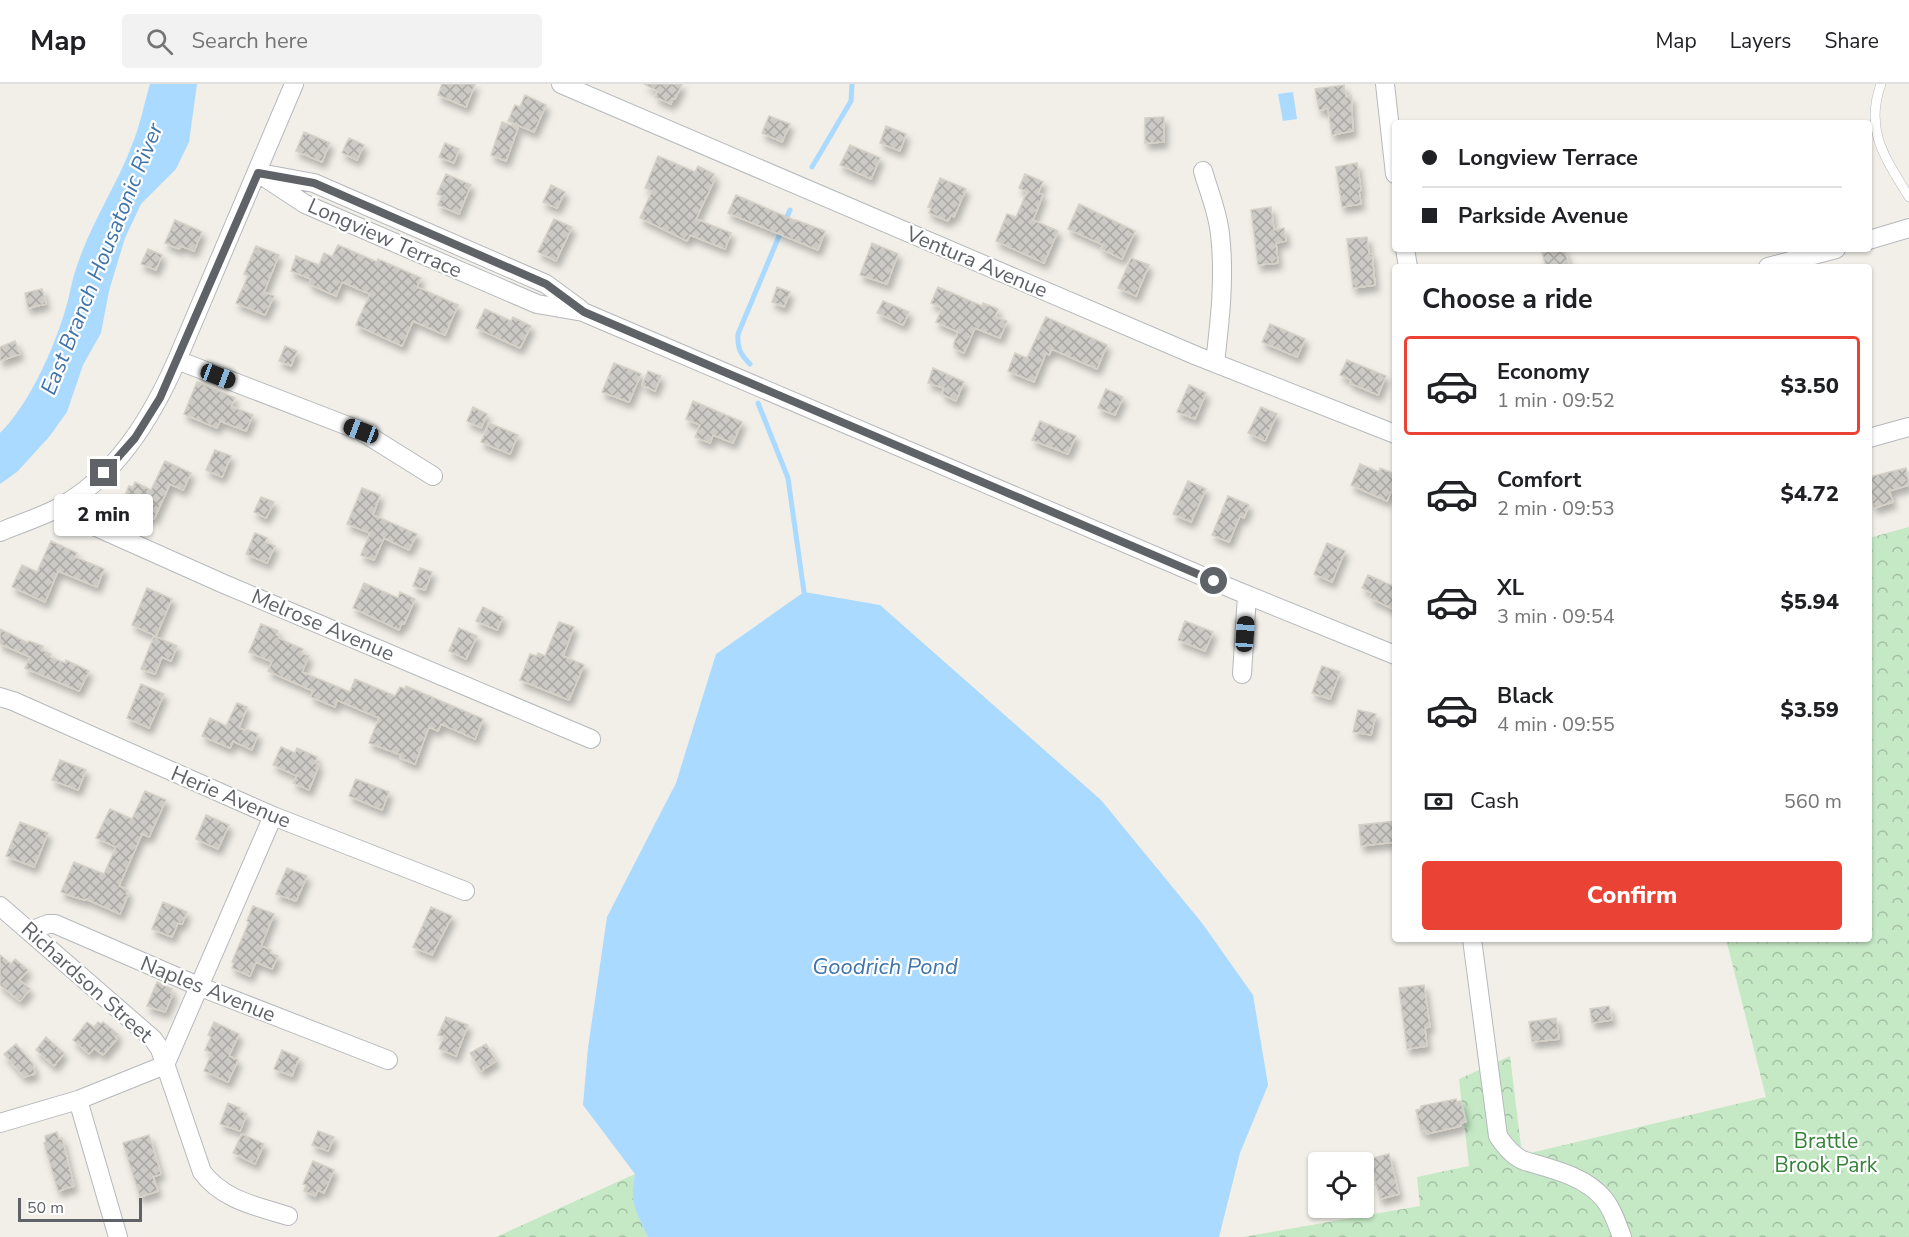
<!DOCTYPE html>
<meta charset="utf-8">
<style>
body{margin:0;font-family:"Nunito Sans",sans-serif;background:#f2f2f2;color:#202124;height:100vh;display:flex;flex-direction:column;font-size:22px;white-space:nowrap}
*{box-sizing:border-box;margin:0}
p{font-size:20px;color:#757577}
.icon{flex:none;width:33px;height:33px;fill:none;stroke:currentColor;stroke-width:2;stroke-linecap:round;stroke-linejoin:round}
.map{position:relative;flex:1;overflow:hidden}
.details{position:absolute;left:1392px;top:180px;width:480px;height:678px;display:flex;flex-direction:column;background:#fff;border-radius:6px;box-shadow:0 2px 4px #0004}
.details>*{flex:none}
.guide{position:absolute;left:1392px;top:36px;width:480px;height:132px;border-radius:6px;box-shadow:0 2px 4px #0004;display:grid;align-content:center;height:132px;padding:0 30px;background:#fff}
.controls{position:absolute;left:1308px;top:1068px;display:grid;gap:12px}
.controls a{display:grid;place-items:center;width:66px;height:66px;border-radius:6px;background:#fff;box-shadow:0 2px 4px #0004;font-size:30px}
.scale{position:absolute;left:18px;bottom:15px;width:124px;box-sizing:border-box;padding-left:6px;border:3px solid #5f6368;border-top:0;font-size:16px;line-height:21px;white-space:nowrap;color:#5f6368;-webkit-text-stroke:4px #fff;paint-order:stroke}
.end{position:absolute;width:27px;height:27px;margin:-14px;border:8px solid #5f6368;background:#fff;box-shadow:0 0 0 3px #fff}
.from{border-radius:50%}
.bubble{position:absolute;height:42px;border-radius:6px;background:#fff;box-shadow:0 2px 4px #0004;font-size:20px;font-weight:800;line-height:42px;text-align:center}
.car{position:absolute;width:18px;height:36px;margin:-18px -9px;border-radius:8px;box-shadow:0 0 4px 2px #0007;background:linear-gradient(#222 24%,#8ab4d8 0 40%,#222 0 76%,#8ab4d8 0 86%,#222 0)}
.guide b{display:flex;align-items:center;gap:21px;height:57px;font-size:22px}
.guide b+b{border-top:2px solid #e0e0e0}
.guide i{width:15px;height:15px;background:#202124}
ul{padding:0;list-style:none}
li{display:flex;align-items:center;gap:18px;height:99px;margin:0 12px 9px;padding:0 18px;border:3px solid transparent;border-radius:6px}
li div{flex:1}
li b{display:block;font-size:22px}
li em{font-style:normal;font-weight:800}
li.current{border-color:#ea4335}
li>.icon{width:54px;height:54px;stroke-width:1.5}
h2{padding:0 30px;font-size:27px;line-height:72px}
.pay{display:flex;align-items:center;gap:15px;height:66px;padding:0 30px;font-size:22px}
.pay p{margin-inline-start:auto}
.action{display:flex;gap:12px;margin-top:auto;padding:12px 30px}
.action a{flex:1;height:69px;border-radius:6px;background:#ea4335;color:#fff;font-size:24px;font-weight:800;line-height:69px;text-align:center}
header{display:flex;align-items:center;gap:36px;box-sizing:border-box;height:84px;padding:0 30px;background:#fff;border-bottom:2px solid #e0e0e0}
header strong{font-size:28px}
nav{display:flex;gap:33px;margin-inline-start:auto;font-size:21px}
.search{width:420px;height:54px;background:#f2f2f2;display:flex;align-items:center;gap:15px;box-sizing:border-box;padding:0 21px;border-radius:6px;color:#757577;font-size:22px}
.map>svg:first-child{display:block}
</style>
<header>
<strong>Map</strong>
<div class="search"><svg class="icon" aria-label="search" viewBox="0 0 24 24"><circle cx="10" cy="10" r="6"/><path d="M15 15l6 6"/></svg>Search here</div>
<nav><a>Map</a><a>Layers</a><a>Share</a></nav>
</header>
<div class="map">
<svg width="1909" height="1153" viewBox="0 0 1909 1153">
<defs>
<pattern id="park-crowns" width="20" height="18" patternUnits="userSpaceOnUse" patternTransform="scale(1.5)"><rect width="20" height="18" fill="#c5e8c5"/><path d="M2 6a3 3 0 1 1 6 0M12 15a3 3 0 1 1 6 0" fill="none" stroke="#a3c0a4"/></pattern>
<pattern id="building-cross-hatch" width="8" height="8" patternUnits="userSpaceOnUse" patternTransform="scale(1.5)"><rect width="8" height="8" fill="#cccac5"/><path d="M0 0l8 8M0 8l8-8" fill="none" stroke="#a9a8a4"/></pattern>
<filter id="shadow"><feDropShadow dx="3.5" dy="6" stdDeviation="3" flood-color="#0004"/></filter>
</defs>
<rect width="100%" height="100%" fill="#f1efe8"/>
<!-- park -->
<path fill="url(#park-crowns)" d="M 1909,443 L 1909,1153 L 1243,1153 L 1420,1122 L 1417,1093 L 1469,1082 L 1459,995 L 1510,972 L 1522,1071 L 1766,1013 L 1726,855 L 1869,855 L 1869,454 Z
M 635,1090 C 629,1118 637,1129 648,1153 L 496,1153 Z"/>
<!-- water -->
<path fill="#aadaff" d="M 150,0 L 197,0 L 189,58 L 176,85 L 141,120 L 125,154 L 109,207 L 101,249 L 83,281 L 67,328 L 49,353 L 17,388 L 0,400 L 0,349 C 31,319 59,254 69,212 C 72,197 76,183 82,168 C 96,131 118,98 132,61 C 140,42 144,20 150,0 Z
M 1293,8 L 1297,35 L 1283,37 L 1278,10 Z
M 804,508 L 880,521 L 1101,716 L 1202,839 L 1253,911 L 1268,1001 L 1240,1069 L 1219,1153 L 648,1153 C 636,1127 629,1119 635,1090 L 583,1021 L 588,964 L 607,833 L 676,699 L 716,570 Z"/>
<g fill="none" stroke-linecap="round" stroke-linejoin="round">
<!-- stream -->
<path stroke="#aadaff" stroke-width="5" d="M 812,83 L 851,17 L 852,0
M 750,280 C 740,270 737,264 738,250 L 790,126
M 758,319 L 788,394 L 804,508"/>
</g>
<!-- building -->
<path fill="url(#building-cross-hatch)" stroke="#d6d1c6" stroke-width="1.5" filter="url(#shadow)" d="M 442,0 L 475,0 L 466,23 L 438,11 Z
M 644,0 L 682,0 L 675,15 L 673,14 L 671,20 L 655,13 L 658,7 Z
M 1344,1 L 1346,13 L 1351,12 L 1353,47 L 1332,51 L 1328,25 L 1319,26 L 1315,5 Z
M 525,11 L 546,21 L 534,48 L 508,37 L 515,21 L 520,23 Z
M 769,32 L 790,40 L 782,58 L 762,49 Z
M 1164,33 L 1164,58 L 1145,59 L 1145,34 Z
M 502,38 L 518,44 L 506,77 L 491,71 Z
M 886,42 L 906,50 L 900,67 L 880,59 Z
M 304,48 L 330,59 L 322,78 L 296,67 Z
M 349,54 L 364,61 L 357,76 L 342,69 Z
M 445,59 L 459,65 L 454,79 L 439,73 Z
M 850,61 L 880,74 L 871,95 L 840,81 Z
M 658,72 L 695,88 L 698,82 L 714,90 L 712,94 L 715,95 L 696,135 L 731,149 L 725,165 L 690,151 L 687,157 L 640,134 L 652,107 L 645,104 Z
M 1357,79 L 1361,106 L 1359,107 L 1361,120 L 1342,123 L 1336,83 Z
M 446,90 L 471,101 L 459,130 L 438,121 L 442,112 L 437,110 Z
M 1025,90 L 1043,98 L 1038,109 L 1043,111 L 1033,136 L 1058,147 L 1044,179 L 996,157 L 1007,130 L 1016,133 L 1027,108 L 1019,104 Z
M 940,94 L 966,105 L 954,133 L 951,131 L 948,137 L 929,129 L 931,124 L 928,123 Z
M 551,101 L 565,108 L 557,124 L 543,118 Z
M 736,111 L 796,137 L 796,136 L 825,147 L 818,166 L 728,129 Z
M 1079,120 L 1135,147 L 1122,175 L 1101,165 L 1103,161 L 1068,145 Z
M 1271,123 L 1274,146 L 1284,144 L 1286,157 L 1276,159 L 1278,179 L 1258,181 L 1251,126 Z
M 554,135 L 572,143 L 556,177 L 538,168 Z
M 175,136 L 202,148 L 194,167 L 181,162 L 179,165 L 165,159 Z
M 1367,153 L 1369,170 L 1372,170 L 1375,201 L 1353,204 L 1347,155 Z
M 872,159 L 898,170 L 887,200 L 860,191 Z
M 338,161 L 377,178 L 378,175 L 421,194 L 417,203 L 458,221 L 445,251 L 413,237 L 402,262 L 356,241 L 370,210 L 342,198 L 336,212 L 309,200 L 311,195 L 291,187 L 296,172 L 319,181 L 324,169 L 332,173 Z
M 256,162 L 279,171 L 264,208 L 274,212 L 265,231 L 236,219 L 248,192 L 244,190 Z
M 148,165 L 162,171 L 156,186 L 141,180 Z
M 1555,165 L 1564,165 L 1570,183 L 1546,183 L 1542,169 Z
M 1131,174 L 1149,181 L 1136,212 L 1118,204 Z
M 777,203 L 790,208 L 784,223 L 772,218 Z
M 938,203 L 982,222 L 983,219 L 998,225 L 995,233 L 1007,237 L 1000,254 L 975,244 L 964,269 L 954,264 L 954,259 L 958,248 L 936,238 L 942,224 L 931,219 Z
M 42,205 L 46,220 L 28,224 L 25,209 Z
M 883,217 L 909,228 L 903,241 L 877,229 Z
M 485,225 L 511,237 L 513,233 L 531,242 L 520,264 L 476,244 Z
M 1046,233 L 1107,261 L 1097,285 L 1052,265 L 1049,271 L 1046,269 L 1034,298 L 1008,287 L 1015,269 L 1027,274 Z
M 1270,240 L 1305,255 L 1297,273 L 1262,258 Z
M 15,257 L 20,270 L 0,277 L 0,263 Z
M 285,262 L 297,267 L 291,282 L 279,277 Z
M 1347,276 L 1386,292 L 1378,311 L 1350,299 L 1351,296 L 1340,291 Z
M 614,279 L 641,290 L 629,318 L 602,308 Z
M 933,284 L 964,298 L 956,317 L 942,310 L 944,304 L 928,299 Z
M 648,287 L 661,292 L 655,307 L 642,301 Z
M 197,298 L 235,314 L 231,322 L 253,331 L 246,347 L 220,337 L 217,344 L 184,330 Z
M 1189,301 L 1206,309 L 1195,335 L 1177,328 Z
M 1106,305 L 1123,313 L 1115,331 L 1098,324 Z
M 693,317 L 742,338 L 733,359 L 713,351 L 710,359 L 695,353 L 700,341 L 686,335 Z
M 473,323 L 487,330 L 481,344 L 467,337 Z
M 1261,323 L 1277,330 L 1265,357 L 1248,349 Z
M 1040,337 L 1076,352 L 1068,370 L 1032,356 Z
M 489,339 L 518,351 L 510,370 L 481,358 Z
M 215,366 L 231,372 L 222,393 L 206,386 Z
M 165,377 L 191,389 L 183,406 L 170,400 L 154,435 L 147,432 L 144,438 L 124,428 L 127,423 L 121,420 L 129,402 L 133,403 L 135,398 L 151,406 Z
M 1360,380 L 1379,388 L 1380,384 L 1395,390 L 1395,398 L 1387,417 L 1351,401 Z
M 1906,384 L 1909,401 L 1889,407 L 1893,418 L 1874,424 L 1869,409 L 1869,393 Z
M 1188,397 L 1206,405 L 1191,438 L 1173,430 Z
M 362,404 L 380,411 L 373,431 L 417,450 L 409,466 L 384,454 L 374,476 L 361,471 L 370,449 L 347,440 Z
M 1228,412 L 1249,421 L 1244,434 L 1240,432 L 1229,458 L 1212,451 Z
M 261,413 L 274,418 L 266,434 L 254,428 Z
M 255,449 L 267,454 L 265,458 L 275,462 L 267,479 L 246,470 Z
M 51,457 L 77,469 L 75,473 L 104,485 L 97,503 L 58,487 L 45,518 L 12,503 L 22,481 L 37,488 Z
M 1327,459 L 1345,467 L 1332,498 L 1314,490 Z
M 420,484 L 432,488 L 425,506 L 413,502 Z
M 1368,491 L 1395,503 L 1395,526 L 1370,514 L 1372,509 L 1362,504 Z
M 364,499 L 398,514 L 400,508 L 415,515 L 404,540 L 402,539 L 399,546 L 353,524 Z
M 147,504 L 172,515 L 156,552 L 132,541 Z
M 483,523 L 503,533 L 497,546 L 476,537 Z
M 1185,537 L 1213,548 L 1205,567 L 1178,556 Z
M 559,538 L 574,543 L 563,572 L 584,581 L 569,616 L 520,596 L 530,570 L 537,572 L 538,569 L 545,572 Z
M 261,540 L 278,547 L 276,551 L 279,552 L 278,554 L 303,565 L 301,569 L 309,572 L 302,588 L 350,608 L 355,595 L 395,612 L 400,603 L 405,605 L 406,602 L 483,635 L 475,655 L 441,640 L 438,647 L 429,643 L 415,680 L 400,674 L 401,671 L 369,659 L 379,634 L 337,616 L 335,623 L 311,613 L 313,607 L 268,587 L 272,578 L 249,568 Z
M 459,544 L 477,552 L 466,575 L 449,567 Z
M 0,545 L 28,559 L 29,557 L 43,562 L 42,566 L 51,570 L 50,573 L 65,579 L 66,576 L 89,587 L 79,607 L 25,584 L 30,573 L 0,560 Z
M 154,552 L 177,562 L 171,577 L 162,573 L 155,590 L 141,585 Z
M 1322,582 L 1340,588 L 1330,615 L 1312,609 Z
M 141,600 L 164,610 L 149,644 L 127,634 Z
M 237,619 L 247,623 L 239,644 L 245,647 L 246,645 L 258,650 L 252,666 L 233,657 L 230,664 L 202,652 L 210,634 L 226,642 Z
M 1358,626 L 1376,630 L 1371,651 L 1353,648 Z
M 281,663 L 295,669 L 297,664 L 317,673 L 315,679 L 319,681 L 309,706 L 293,699 L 297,692 L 273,681 Z
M 60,676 L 86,686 L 78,706 L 52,696 Z
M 356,695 L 389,708 L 382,726 L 349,712 Z
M 145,707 L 166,716 L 149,753 L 142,750 L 119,802 L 128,806 L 126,810 L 128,811 L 120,830 L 86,815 L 85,816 L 77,814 L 61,808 L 74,778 L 104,790 L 116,763 L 96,754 L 110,725 L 132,735 Z
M 206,731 L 229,741 L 218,765 L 196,755 Z
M 1395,737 L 1395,758 L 1361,762 L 1359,741 Z
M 20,738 L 48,749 L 34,783 L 6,772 Z
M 287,784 L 307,792 L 296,817 L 276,810 Z
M 163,818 L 187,828 L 182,840 L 178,839 L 172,853 L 152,845 Z
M 253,822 L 274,830 L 261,862 L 271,866 L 270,869 L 278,872 L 272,885 L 256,878 L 250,892 L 232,884 L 234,879 L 232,878 L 249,838 L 247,837 Z
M 431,823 L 452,832 L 432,871 L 413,863 Z
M 0,871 L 11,880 L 15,875 L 28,886 L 19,896 L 30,905 L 20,917 L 0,901 Z
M 157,898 L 172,905 L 170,909 L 173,910 L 165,928 L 147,922 Z
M 1424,901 L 1430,943 L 1425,944 L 1427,962 L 1407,965 L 1399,904 Z
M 1609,922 L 1612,936 L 1592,939 L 1590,925 Z
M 446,933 L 468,941 L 456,972 L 439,965 L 444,953 L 438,951 Z
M 1556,934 L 1559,955 L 1532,958 L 1529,938 Z
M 87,938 L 94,943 L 98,938 L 101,940 L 103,938 L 118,950 L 115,953 L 117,955 L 103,971 L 94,964 L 89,970 L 73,956 Z
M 214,938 L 239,950 L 229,972 L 238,976 L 228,998 L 204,987 L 212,969 L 205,966 L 211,953 L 208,951 Z
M 46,953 L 64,969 L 54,982 L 36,966 Z
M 16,960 L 33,980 L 35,990 L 24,993 L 4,970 Z
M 486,960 L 496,977 L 481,987 L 470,969 Z
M 282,966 L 299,974 L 292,992 L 274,985 Z
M 1456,1015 L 1457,1018 L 1461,1017 L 1466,1038 L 1460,1039 L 1461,1042 L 1426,1050 L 1426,1046 L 1421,1047 L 1416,1026 L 1421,1025 L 1421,1022 Z
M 228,1019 L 240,1024 L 239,1027 L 247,1030 L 240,1047 L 220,1040 Z
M 318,1047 L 334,1053 L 328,1067 L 312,1061 Z
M 57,1048 L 59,1055 L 62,1054 L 74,1102 L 58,1107 L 44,1059 L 46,1058 L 45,1052 Z
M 242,1050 L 264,1060 L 255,1080 L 233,1069 Z
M 149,1051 L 161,1090 L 153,1093 L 158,1107 L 140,1113 L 123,1059 Z
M 1389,1070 L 1399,1110 L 1380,1115 L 1369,1075 Z
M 313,1077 L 334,1086 L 324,1109 L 318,1106 L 315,1112 L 304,1107 L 306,1101 L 303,1100 Z"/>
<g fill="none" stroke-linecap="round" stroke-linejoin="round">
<defs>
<path id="service" d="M 1881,0 C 1864,47 1886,75 1909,113"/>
<path id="minor" d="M 561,0 L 1197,272 L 1395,350
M 1385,0 L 1395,90
M 1203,87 C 1209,108 1218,129 1220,150 C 1225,193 1220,236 1215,279
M 258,89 L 305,120 L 537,220 L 583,228 L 1235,506 L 1395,571
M 265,90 L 314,99 L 546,200 L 580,225
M 1869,156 L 1909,144
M 1405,165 L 1408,183
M 1768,183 L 1836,165
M 177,276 L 361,347 L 433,392
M 1869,354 L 1909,343
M 56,425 L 224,500 L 591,655
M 0,448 C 19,440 38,434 56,425 C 115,394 151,335 177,276 L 294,0
M 1242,590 L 1247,511
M 0,613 L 13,617 L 273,732 L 465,807
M 0,822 L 153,955 L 160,965 L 202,1088 C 223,1116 256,1122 288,1132
M 30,847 L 48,840 L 55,840 L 198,902 L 388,976
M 1472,855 L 1498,1052 C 1504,1061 1513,1073 1525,1077 C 1552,1085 1585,1092 1604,1115 C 1613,1126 1617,1140 1622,1153
M 165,981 L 273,732
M 78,1016 L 118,1153
M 0,1039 L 78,1016 L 165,981"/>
</defs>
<!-- service casing -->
<use href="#service" stroke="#b5b8bc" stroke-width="10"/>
<!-- minor casing -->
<use href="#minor" stroke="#b5b8bc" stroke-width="20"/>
<!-- service -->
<use href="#service" stroke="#fff" stroke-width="9"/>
<!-- minor -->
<use href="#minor" stroke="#fff" stroke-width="18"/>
</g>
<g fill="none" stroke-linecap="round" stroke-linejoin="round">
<!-- route -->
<path stroke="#5f6368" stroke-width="8" d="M 104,389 L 135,354 L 160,314 L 258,89 L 314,99 L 546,200 L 584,228 L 1214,497"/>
</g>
<g text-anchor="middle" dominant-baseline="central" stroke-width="4.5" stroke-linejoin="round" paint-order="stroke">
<!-- street labels -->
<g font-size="21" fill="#5f6368" stroke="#fff">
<text transform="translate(385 154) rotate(24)">Longview Terrace</text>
<text transform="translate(977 178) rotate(23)">Ventura Avenue</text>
<text transform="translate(323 541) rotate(23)">Melrose Avenue</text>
<text transform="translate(231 713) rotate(23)">Herie Avenue</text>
<text transform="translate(87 898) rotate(42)">Richardson Street</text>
<text transform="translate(208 905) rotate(22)">Naples Avenue</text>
</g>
<!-- park labels -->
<g font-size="21" fill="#348238" stroke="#fff">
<text x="1826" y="1057">Brattle<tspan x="1826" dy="24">Brook Park</tspan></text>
</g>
<!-- water labels -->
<g font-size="22" font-style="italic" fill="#4174aa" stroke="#fff">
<text transform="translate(102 175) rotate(-68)">East Branch Housatonic River</text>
<text x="885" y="883">Goodrich Pond</text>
</g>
</g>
</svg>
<div class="controls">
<a><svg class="icon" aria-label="locate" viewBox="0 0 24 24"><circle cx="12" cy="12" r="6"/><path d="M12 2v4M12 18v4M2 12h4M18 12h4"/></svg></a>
</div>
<div class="scale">50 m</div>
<i class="end from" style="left:1214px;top:497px"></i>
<i class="end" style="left:104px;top:389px"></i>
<div class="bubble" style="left:54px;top:410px;width:99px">2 min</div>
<i class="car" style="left:218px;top:292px;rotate:111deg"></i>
<i class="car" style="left:361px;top:347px;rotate:291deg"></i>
<i class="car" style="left:1245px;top:550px;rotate:4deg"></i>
<div class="guide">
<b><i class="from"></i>Longview Terrace</b>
<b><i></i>Parkside Avenue</b>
</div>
<section class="details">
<h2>Choose a ride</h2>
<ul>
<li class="current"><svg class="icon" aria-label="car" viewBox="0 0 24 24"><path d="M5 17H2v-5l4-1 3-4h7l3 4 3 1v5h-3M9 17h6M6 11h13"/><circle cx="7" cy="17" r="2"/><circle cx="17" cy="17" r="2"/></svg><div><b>Economy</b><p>1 min · 09:52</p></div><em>$3.50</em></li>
<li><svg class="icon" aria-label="car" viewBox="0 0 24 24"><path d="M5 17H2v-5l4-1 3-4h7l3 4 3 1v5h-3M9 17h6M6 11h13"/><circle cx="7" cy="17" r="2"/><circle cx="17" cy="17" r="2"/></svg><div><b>Comfort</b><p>2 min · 09:53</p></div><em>$4.72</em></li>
<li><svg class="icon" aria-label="car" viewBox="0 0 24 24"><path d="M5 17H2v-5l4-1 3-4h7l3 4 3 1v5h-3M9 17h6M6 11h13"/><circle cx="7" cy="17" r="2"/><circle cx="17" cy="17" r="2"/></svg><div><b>XL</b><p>3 min · 09:54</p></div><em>$5.94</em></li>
<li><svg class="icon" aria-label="car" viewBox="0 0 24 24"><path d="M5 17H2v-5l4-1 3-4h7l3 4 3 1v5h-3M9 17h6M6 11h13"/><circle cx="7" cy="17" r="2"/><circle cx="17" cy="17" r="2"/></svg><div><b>Black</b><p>4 min · 09:55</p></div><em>$3.59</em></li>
</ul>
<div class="pay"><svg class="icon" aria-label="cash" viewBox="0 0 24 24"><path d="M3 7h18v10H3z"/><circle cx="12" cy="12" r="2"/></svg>Cash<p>560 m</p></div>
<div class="action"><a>Confirm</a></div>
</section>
</div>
